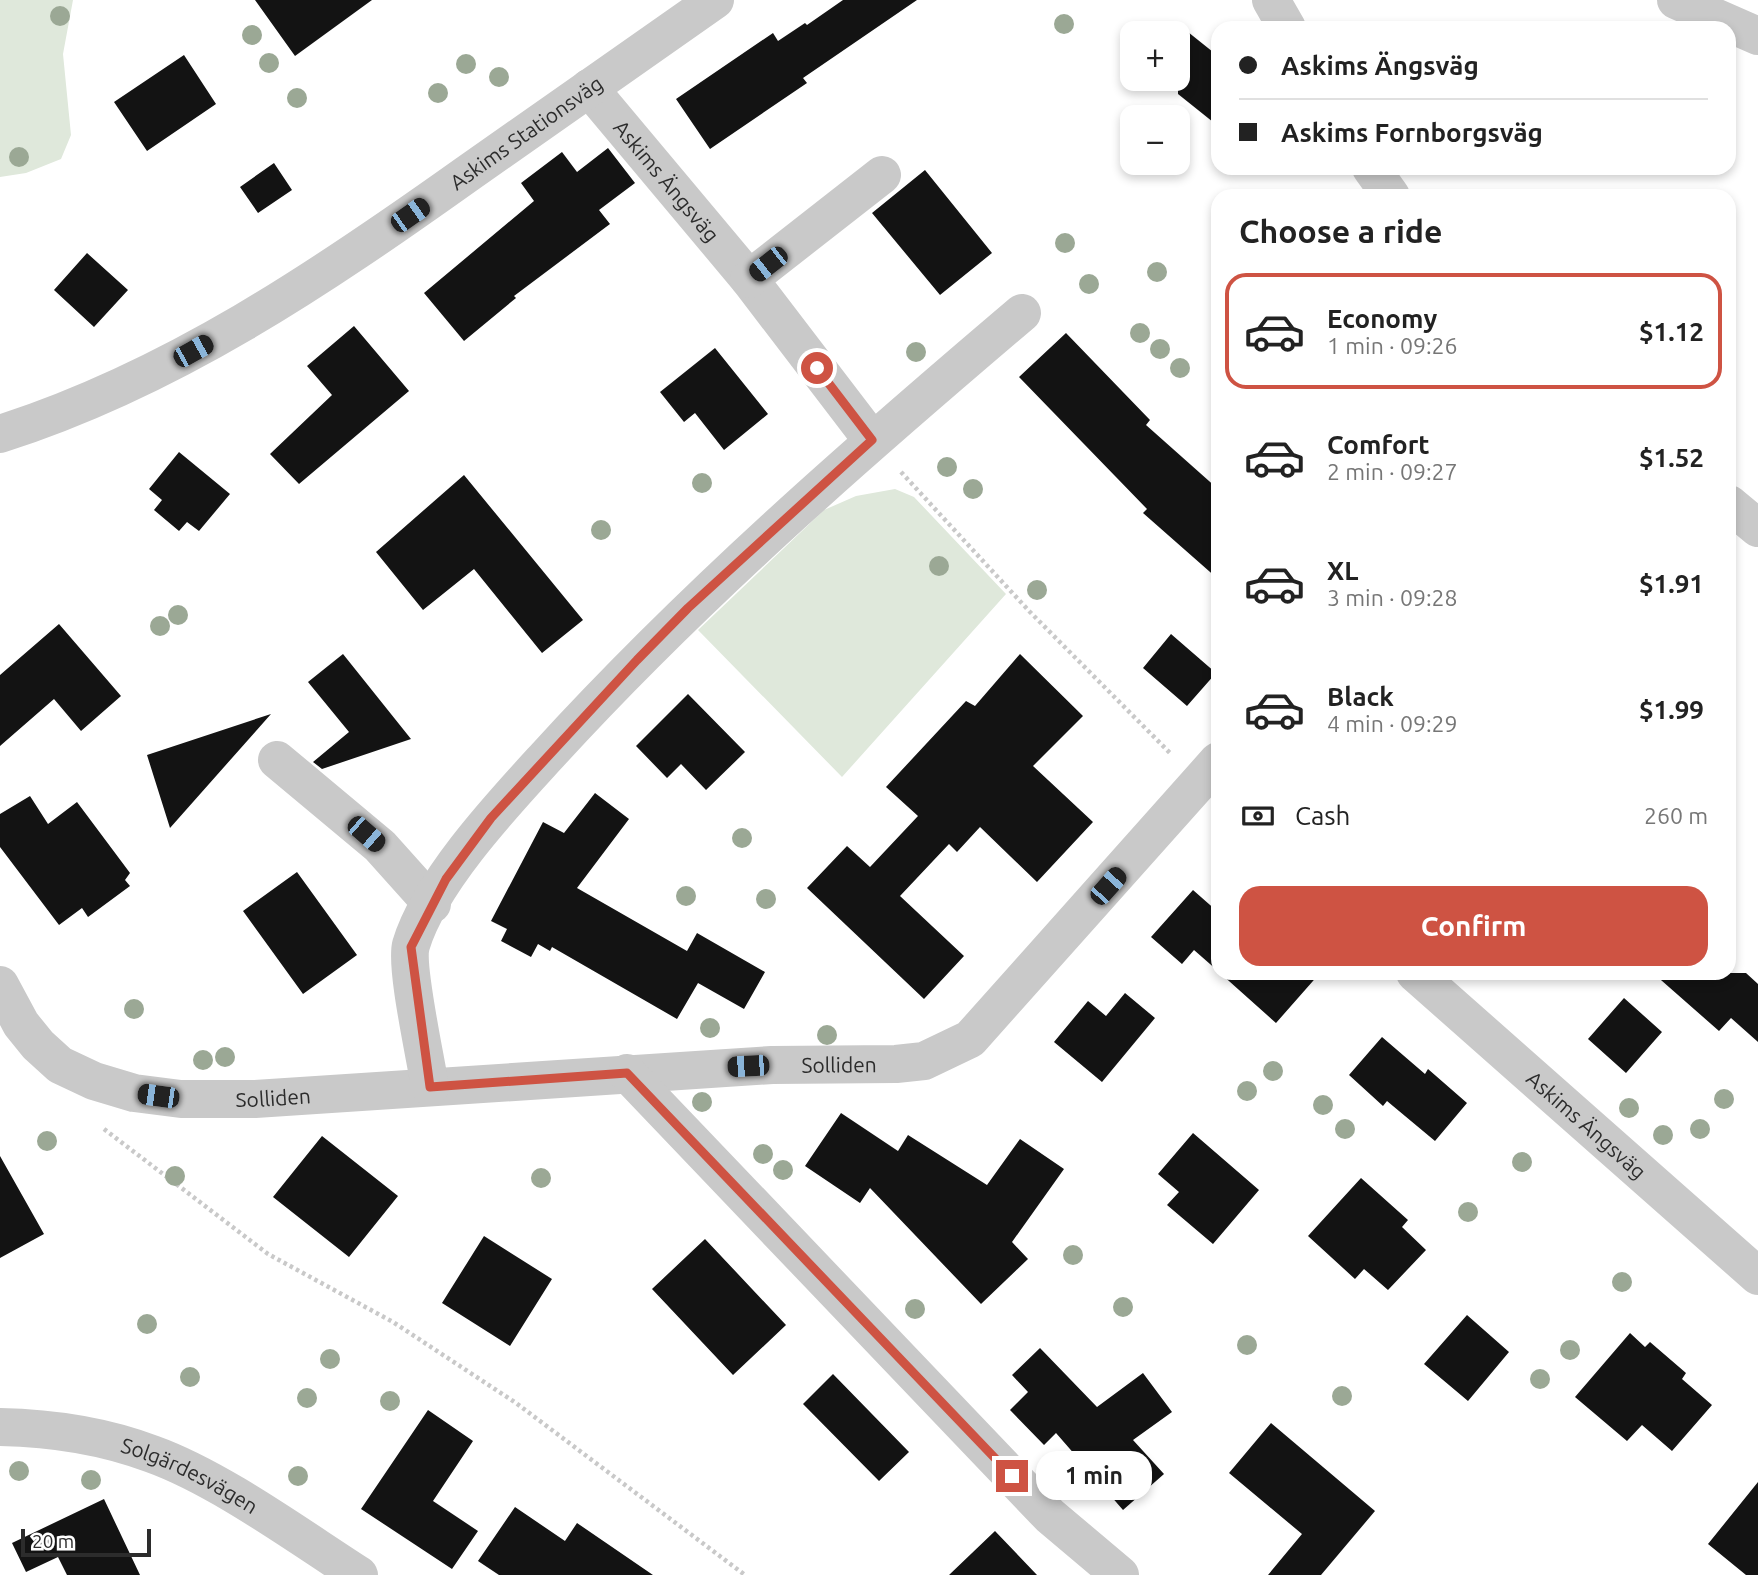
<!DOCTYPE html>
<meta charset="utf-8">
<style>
body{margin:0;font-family:Ubuntu,sans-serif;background:#f6f6f6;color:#222;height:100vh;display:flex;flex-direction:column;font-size:26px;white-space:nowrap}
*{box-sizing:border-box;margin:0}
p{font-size:23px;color:#767676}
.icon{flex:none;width:38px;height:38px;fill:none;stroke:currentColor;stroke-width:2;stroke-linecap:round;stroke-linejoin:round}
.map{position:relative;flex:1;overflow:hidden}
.side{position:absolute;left:1211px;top:189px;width:525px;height:791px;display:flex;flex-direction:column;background:#fff;border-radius:21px;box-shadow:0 4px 10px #0003}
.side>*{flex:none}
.top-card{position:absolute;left:1211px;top:21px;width:525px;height:154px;border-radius:21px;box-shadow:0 4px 10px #0003;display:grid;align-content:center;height:154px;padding:0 28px;background:#fff}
.controls{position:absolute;left:1120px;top:21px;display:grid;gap:14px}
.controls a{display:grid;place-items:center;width:70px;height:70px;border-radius:14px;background:#fff;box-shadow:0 4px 10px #0003;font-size:35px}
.scale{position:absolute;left:21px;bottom:18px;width:130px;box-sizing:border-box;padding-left:7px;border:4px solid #2c2c2c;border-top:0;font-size:19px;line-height:24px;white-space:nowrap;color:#2c2c2c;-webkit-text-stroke:5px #fff;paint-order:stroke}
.end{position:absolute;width:32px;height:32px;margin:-16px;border:9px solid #ce5343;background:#fff;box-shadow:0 0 0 4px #fff}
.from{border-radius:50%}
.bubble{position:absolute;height:49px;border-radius:21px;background:#fff;box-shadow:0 4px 10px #0003;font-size:23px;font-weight:600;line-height:49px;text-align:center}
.car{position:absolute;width:21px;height:42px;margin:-21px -10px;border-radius:9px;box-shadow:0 0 5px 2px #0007;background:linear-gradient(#222 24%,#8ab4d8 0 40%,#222 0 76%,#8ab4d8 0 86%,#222 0)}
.top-card b{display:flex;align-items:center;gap:24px;height:66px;font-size:26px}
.top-card b+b{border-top:2px solid #e0e0e0}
.top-card i{width:18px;height:18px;background:#222}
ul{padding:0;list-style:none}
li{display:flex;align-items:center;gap:21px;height:116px;margin:0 14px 10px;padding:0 14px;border:4px solid transparent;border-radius:21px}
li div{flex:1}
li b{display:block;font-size:26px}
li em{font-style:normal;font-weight:600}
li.current{border-color:#ce5343}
li>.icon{width:63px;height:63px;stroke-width:1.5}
h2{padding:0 28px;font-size:32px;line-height:84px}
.pay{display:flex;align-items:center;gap:18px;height:77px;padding:0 28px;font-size:26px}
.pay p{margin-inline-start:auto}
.cta{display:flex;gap:14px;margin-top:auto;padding:14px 28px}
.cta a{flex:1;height:80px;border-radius:21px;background:#ce5343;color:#fff;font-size:28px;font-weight:600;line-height:80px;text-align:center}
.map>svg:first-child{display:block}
</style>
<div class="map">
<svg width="1758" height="1575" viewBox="0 0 1758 1575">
<rect width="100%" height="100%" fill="#fff"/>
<!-- green -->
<path fill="#dfe8db" d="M 0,0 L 73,0 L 63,54 L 71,135 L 61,159 L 26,173 L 0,177 Z
M 895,489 L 914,497 L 1006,594 L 842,777 L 698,630 L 824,510 L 856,496 Z"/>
<!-- building -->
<path fill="#131313" d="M 255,0 L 372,0 L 295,56 Z
M 843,0 L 917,0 L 803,78 L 807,83 L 710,149 L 676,99 L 773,33 L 778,41 L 805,23 L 807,25 Z
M 1178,24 L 1218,56 L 1218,126 L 1178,94 Z
M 184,55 L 216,104 L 147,151 L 114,102 Z
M 608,148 L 635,183 L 599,210 L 610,224 L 514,296 L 516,298 L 464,341 L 424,293 L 534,201 L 521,183 L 562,152 L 577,172 Z
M 274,163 L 292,190 L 258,213 L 240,187 Z
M 925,170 L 992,253 L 940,295 L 872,213 Z
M 87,253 L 128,290 L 94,327 L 54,290 Z
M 354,326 L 409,391 L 299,484 L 270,454 L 332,395 L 307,366 Z
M 1066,333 L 1150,420 L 1146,425 L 1218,489 L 1218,579 L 1143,513 L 1147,509 L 1019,377 Z
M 715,348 L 768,414 L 724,450 L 695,413 L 684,422 L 660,392 Z
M 179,452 L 230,494 L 199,531 L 187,522 L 179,531 L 154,510 L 162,500 L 149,489 Z
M 464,475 L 583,620 L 542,653 L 474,569 L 423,610 L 376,552 Z
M 59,624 L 121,696 L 81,731 L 54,699 L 0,746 L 0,675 Z
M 1171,634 L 1216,673 L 1187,706 L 1143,668 Z
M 343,654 L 411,739 L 322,769 L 313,762 L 349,732 L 308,682 Z
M 1020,654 L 1083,716 L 1033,766 L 1093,822 L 1037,882 L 980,827 L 957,852 L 949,844 L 900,896 L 964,956 L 924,999 L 807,888 L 847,846 L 870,867 L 918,816 L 886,787 L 966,701 L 975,706 Z
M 688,694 L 745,752 L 706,790 L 681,764 L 667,778 L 636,746 Z
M 271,714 L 170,828 L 147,755 Z
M 595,793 L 629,819 L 577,888 L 687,951 L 697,933 L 765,972 L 744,1009 L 698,983 L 677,1019 L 552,947 L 550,951 L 538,944 L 531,957 L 501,941 L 507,929 L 491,921 L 543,822 L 564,833 Z
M 30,796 L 48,824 L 77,802 L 130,873 L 125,880 L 130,886 L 88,917 L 82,908 L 59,925 L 0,847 L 0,814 Z
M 297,872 L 357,955 L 303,994 L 243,911 Z
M 1193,890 L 1218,912 L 1218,971 L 1194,950 L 1182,964 L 1151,937 Z
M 1220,973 L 1320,973 L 1276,1023 Z
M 1653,973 L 1746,973 L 1758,984 L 1758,1042 L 1731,1018 L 1719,1031 Z
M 1125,993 L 1155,1018 L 1102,1082 L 1054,1042 L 1088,1001 L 1106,1016 Z
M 1624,998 L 1662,1032 L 1626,1073 L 1588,1039 Z
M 1382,1037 L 1425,1074 L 1428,1069 L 1467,1103 L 1435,1141 L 1387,1101 L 1383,1106 L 1349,1075 Z
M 841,1113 L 898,1151 L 908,1135 L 987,1185 L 1020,1139 L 1064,1169 L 1012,1242 L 1028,1259 L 981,1304 L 870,1188 L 860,1203 L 805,1166 Z
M 1193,1133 L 1259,1190 L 1213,1244 L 1167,1205 L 1179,1192 L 1158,1174 Z
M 322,1136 L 398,1196 L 349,1257 L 273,1197 Z
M 0,1156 L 44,1234 L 0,1258 Z
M 1361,1178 L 1408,1220 L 1402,1227 L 1426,1250 L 1388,1290 L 1364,1269 L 1355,1279 L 1308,1236 Z
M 484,1236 L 552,1279 L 510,1346 L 442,1303 Z
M 705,1239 L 786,1325 L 733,1375 L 652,1289 Z
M 1467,1315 L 1509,1352 L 1468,1401 L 1424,1364 Z
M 1630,1333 L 1645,1347 L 1650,1342 L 1686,1373 L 1682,1379 L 1712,1405 L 1672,1451 L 1642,1425 L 1627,1441 L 1575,1397 Z
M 1040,1348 L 1097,1407 L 1143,1373 L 1172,1412 L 1133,1440 L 1164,1474 L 1123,1510 L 1056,1433 L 1044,1445 L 1010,1410 L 1028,1392 L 1012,1375 Z
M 833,1374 L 909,1452 L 879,1481 L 803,1404 Z
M 428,1410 L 473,1441 L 433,1501 L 478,1531 L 452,1569 L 361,1509 Z
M 1271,1423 L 1375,1511 L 1321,1575 L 1268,1575 L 1302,1534 L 1229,1473 Z
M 1758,1482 L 1758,1575 L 1746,1575 L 1708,1544 Z
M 104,1499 L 140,1575 L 67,1575 L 58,1557 L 26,1572 L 12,1543 Z
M 515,1507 L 565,1541 L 577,1523 L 653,1575 L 499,1575 L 478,1561 Z
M 995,1531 L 1037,1575 L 949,1575 Z"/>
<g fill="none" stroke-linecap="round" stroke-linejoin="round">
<!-- path -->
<path stroke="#c9c9c9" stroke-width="4.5" stroke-dasharray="3.5 3.5" stroke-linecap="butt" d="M 901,472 L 1030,612 L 1171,754
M 104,1129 L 268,1254 L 393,1322 L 516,1403 L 745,1575"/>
<!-- minor -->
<g stroke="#c9c9c9" stroke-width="38">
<path d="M 1271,0 L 1287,28"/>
<path d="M 1676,0 L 1758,36"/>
<path id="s1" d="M 589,88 L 749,279 L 872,440"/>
<path d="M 1371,168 L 1391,196"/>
<path d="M 749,279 L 882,175"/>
<path id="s2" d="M 0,434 C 172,379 321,278 467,174 C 549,116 632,58 715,0"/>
<path d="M 1729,504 L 1758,528"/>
<path d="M 277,760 L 380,846 L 432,904"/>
<path id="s3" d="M 1415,973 L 1758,1276"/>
<path id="s4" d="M 0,985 L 21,1024 L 38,1045 L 60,1065 L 94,1081 L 134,1093 L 181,1099 L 255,1099 L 772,1065 L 896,1064 L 924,1061 L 970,1039 L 1218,761"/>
<path d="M 627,1073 L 1050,1516 L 1120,1575"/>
<path d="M 430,1087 C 426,1060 405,966 411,945 C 430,882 502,805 546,757 C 693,596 856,454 1022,313"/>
<path id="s5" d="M 0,1427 C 51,1428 104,1436 152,1454 C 219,1478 298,1536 359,1575"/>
</g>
</g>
<!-- trees -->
<g fill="#9ba895">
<circle cx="60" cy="16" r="10"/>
<circle cx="1064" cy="24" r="10"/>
<circle cx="252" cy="35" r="10"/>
<circle cx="269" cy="63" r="10"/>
<circle cx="466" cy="64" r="10"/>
<circle cx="499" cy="77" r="10"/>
<circle cx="438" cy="93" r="10"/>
<circle cx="297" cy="98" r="10"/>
<circle cx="19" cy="157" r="10"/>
<circle cx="1065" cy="243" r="10"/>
<circle cx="1157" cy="272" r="10"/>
<circle cx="1089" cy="284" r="10"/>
<circle cx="1140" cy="333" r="10"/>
<circle cx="1160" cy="349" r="10"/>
<circle cx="916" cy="352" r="10"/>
<circle cx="1180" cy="368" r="10"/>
<circle cx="947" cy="467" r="10"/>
<circle cx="702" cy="483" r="10"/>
<circle cx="973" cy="489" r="10"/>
<circle cx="601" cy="530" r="10"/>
<circle cx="939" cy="566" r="10"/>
<circle cx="1037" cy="590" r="10"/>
<circle cx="178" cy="615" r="10"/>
<circle cx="160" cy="626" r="10"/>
<circle cx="742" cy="838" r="10"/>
<circle cx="686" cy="896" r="10"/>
<circle cx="766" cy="899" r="10"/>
<circle cx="134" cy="1009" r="10"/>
<circle cx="710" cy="1028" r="10"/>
<circle cx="827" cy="1035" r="10"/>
<circle cx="225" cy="1057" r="10"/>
<circle cx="203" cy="1060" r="10"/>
<circle cx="1273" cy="1071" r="10"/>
<circle cx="1247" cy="1091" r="10"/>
<circle cx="1724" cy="1099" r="10"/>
<circle cx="702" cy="1102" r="10"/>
<circle cx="1323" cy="1105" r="10"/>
<circle cx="1629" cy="1108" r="10"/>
<circle cx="1345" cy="1129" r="10"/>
<circle cx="1700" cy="1129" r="10"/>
<circle cx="1663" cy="1135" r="10"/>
<circle cx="47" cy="1141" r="10"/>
<circle cx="763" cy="1154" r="10"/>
<circle cx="1522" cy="1162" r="10"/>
<circle cx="783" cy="1170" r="10"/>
<circle cx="175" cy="1176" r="10"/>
<circle cx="541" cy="1178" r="10"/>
<circle cx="1468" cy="1212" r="10"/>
<circle cx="1073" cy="1255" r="10"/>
<circle cx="1622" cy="1282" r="10"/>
<circle cx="1123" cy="1307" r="10"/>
<circle cx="915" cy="1309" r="10"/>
<circle cx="147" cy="1324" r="10"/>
<circle cx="1247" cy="1345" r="10"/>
<circle cx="1570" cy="1350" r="10"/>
<circle cx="330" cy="1359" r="10"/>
<circle cx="190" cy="1377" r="10"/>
<circle cx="1540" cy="1379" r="10"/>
<circle cx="1342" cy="1396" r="10"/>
<circle cx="307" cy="1398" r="10"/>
<circle cx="390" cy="1401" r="10"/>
<circle cx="19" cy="1471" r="10"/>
<circle cx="298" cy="1476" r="10"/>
<circle cx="91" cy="1480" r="10"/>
</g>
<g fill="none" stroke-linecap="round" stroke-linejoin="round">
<!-- route -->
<path stroke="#ce5343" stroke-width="9" d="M 817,368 L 872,440 L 688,608 L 637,660 L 491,818 L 446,879 L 411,947 L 430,1087 L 627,1073 L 1012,1476"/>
</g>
<g text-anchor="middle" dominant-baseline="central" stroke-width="7" stroke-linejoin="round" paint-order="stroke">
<!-- street labels -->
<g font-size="21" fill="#2c2c2c" stroke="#fff">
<text stroke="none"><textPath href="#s2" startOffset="609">Askims Stationsväg</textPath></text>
<text stroke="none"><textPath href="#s1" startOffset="121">Askims Ängsväg</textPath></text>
<text stroke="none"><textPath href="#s4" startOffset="887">Solliden</textPath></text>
<text stroke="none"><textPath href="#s4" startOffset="320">Solliden</textPath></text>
<text stroke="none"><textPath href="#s3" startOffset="229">Askims Ängsväg</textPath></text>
<text stroke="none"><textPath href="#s5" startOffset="198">Solgärdesvägen</textPath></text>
</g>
</g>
</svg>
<div class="controls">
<a>+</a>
<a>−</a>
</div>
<div class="scale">20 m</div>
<i class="end from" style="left:817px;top:368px"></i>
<i class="end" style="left:1012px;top:1476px"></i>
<div class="bubble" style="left:1036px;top:1451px;width:116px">1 min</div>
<i class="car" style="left:410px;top:215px;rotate:55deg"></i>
<i class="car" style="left:768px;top:264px;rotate:232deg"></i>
<i class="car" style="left:193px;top:351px;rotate:61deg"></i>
<i class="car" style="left:366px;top:834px;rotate:131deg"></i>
<i class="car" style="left:1108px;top:886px;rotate:42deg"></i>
<i class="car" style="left:748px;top:1066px;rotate:267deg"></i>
<i class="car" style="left:158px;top:1096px;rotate:278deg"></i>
<div class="top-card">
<b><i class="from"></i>Askims Ängsväg</b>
<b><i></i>Askims Fornborgsväg</b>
</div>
<section class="side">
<h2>Choose a ride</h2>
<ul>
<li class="current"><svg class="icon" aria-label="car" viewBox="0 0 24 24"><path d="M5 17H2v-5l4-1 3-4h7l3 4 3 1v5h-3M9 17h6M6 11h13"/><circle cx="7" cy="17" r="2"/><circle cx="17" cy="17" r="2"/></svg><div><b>Economy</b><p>1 min · 09:26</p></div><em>$1.12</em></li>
<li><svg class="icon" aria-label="car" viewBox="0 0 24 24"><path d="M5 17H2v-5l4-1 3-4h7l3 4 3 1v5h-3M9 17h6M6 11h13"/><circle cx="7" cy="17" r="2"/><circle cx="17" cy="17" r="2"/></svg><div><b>Comfort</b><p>2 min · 09:27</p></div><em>$1.52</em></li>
<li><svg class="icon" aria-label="car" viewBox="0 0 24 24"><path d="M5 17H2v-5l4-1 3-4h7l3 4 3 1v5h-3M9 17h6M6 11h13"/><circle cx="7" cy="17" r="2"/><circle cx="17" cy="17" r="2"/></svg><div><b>XL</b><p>3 min · 09:28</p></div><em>$1.91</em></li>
<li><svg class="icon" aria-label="car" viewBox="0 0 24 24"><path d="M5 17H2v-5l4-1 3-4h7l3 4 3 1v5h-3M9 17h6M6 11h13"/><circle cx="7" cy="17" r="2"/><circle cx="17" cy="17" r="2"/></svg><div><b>Black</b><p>4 min · 09:29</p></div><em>$1.99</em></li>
</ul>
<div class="pay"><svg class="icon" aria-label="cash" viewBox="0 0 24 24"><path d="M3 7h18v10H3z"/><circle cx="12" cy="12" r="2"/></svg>Cash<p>260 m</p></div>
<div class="cta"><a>Confirm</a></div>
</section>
</div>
